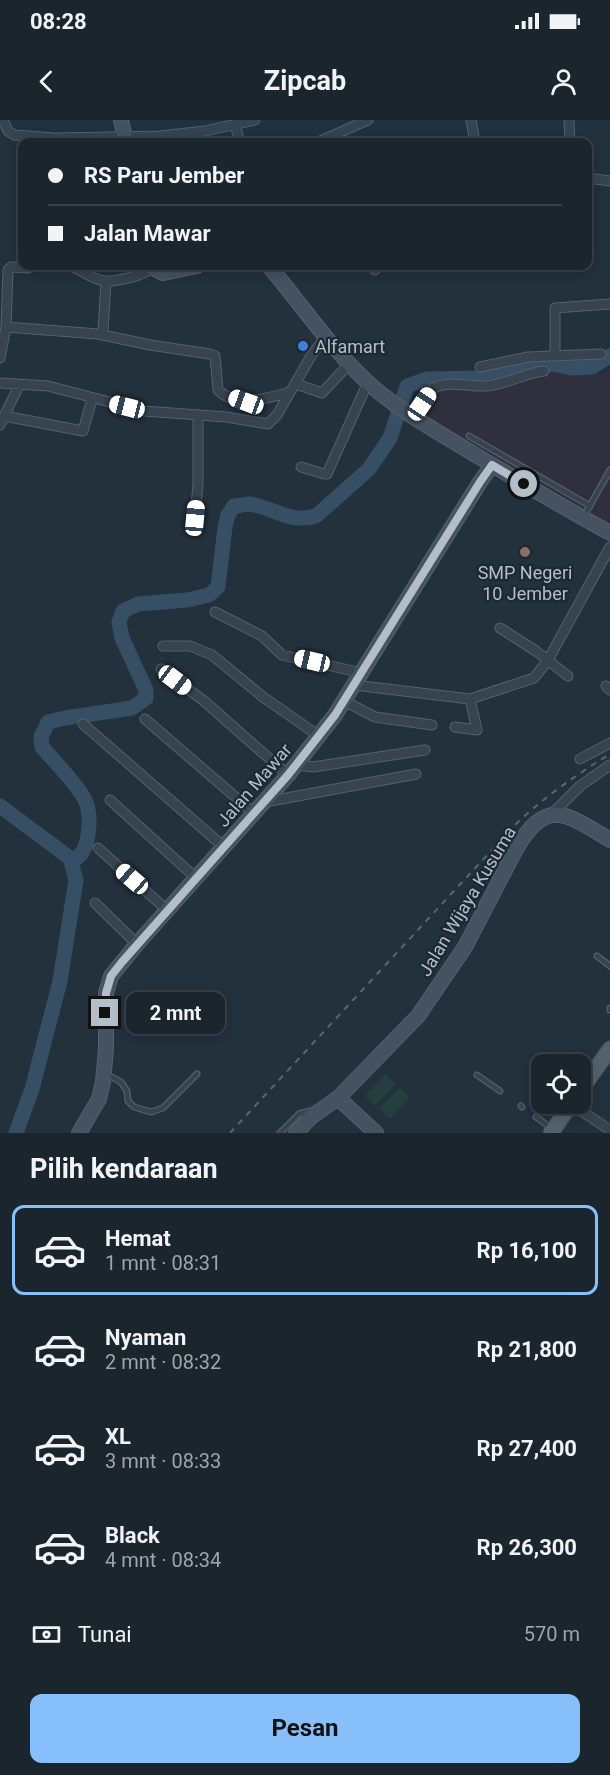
<!DOCTYPE html>
<html lang="id">
<meta charset="utf-8">
<style>
body{margin:0;font-family:Roboto,sans-serif;background:#27313a;color:#f1f3f6;height:100vh;display:flex;flex-direction:column;font-size:22px;white-space:nowrap}
*{box-sizing:border-box;margin:0}
p{font-size:20px;color:#9fa5aa}
.icon{flex:none;width:33px;height:33px;fill:none;stroke:currentColor;stroke-width:2;stroke-linecap:round;stroke-linejoin:round}
.map{position:relative;height:1013px;overflow:hidden}
.side{display:flex;flex-direction:column;background:#1a252e;flex:1}
.side>*{flex:none}
.guide{position:absolute;left:18px;top:18px;width:574px;height:132px;border-radius:12px;box-shadow:0 3px 15px #0003,0 0 0 2px #38424a;display:grid;align-content:center;height:132px;padding:0 30px;background:#1a252e}
.tools{position:absolute;left:531px;top:934px;display:grid;gap:12px}
.tools a{display:grid;place-items:center;width:60px;height:60px;border-radius:12px;background:#1a252e;box-shadow:0 3px 15px #0003,0 0 0 2px #38424a;font-size:30px}
.end{position:absolute;width:27px;height:27px;margin:-14px;border:8px solid #b3bec9;background:#111;box-shadow:0 0 0 3px #111}
.from{border-radius:50%}
.bubble{position:absolute;height:42px;border-radius:12px;background:#1a252e;box-shadow:0 3px 15px #0003,0 0 0 2px #38424a;font-size:20px;font-weight:700;line-height:42px;text-align:center}
.car{position:absolute;width:18px;height:36px;margin:-18px -9px;border-radius:8px;box-shadow:0 0 4px 2px #0007;background:linear-gradient(#fff 24%,#345 0 40%,#fff 0 76%,#345 0 86%,#fff 0)}
.guide b{display:flex;align-items:center;gap:21px;height:57px;font-size:22px}
.guide b+b{border-top:2px solid #38424a}
.guide i{width:15px;height:15px;background:#f1f3f6}
ul{padding:0;list-style:none}
li{display:flex;align-items:center;gap:18px;height:90px;margin:0 12px 9px;padding:0 18px;border:3px solid transparent;border-radius:12px}
li div{flex:1}
li b{display:block;font-size:22px}
li em{font-style:normal;font-weight:700}
li.current{border-color:#86bffa}
li>.icon{width:54px;height:54px;stroke-width:1.5}
h2{padding:0 30px;font-size:27px;line-height:72px}
.pay{display:flex;align-items:center;gap:15px;height:66px;padding:0 30px;font-size:22px}
.pay p{margin-inline-start:auto}
.action{display:flex;gap:12px;margin-top:auto;padding:12px 30px}
.action a{flex:1;height:69px;border-radius:12px;background:#86bffa;color:#111;font-size:24px;font-weight:700;line-height:69px;text-align:center}
.status{display:flex;justify-content:space-between;align-items:center;height:42px;padding:0 30px;background:#1a252e;direction:ltr}
.status svg{height:16px;fill:currentColor}
header{display:flex;justify-content:space-between;align-items:center;height:78px;padding:0 30px;background:#1a252e;font-size:27px;font-weight:700}
.map>svg:first-child{display:block}
</style>
<div class="status"><b>08:28</b><svg viewBox="0 0 49 12"><path d="M0 12V9h3v3zM5 12V6h3v6zM10 12V3h3v9zM15 12V0h3v12zM26 1h20v11H26zM47 4h2v5h-2z"/></svg></div>
<header><svg class="icon" aria-label="back" viewBox="0 0 24 24"><path d="M15 5l-7 7 7 7"/></svg>Zipcab<svg class="icon" aria-label="person" viewBox="0 0 24 24"><circle cx="12" cy="8" r="4"/><path d="M4 21q1-7 8-7t8 7"/></svg></header>
<div class="map">
<svg width="610" height="1013" viewBox="0 0 610 1013">
<rect width="100%" height="100%" fill="#23313d"/>
<!-- medical -->
<path fill="#2f2f3e" d="M 523,249 L 552,249 L 610,254 L 610,397 L 606,403 L 512,353 L 421,294 L 429,276 L 454,265 L 490,259 Z"/>
<!-- green -->
<path fill="#253e3e" d="M 385,954 L 396,964 L 375,986 L 365,976 Z
M 400,967 L 410,977 L 390,999 L 379,989 Z"/>
<g fill="none" stroke-linecap="round" stroke-linejoin="round">
<!-- river -->
<path stroke="#364f65" stroke-width="15" d="M 0,686 L 70,738 L 76,760 L 60,861 L 32,969 L 16,1013
M 71,742 C 75,739 80,736 82,733 C 90,719 92,692 84,678 C 75,662 54,641 42,627 L 41,617 L 48,602 L 65,598 L 132,588 L 146,578 L 146,570 L 122,518 L 119,502 L 123,491 L 138,484 L 187,480 L 209,475 L 218,467 L 225,407 L 228,395 L 234,386 C 239,386 245,384 249,384 C 274,387 288,404 316,396 L 369,349 L 390,318 L 407,266 L 427,259 L 481,258 L 497,252 L 529,245 L 552,244 L 572,248 L 592,247 L 610,236"/>
<defs>
<path id="lane" d="M 469,316 L 590,386
M 584,396 L 610,350
M 597,836 L 610,846
M 610,888 L 610,890
M 106,954 L 121,962 L 127,971 L 128,981 L 134,987 L 151,992 L 163,988 L 197,954
M 477,955 L 500,971
M 521,986 L 522,987
M 536,997 L 551,1008
M 280,1013 L 299,994 L 314,990"/>
<path id="street" d="M 3,0 L 8,11 L 14,15 L 55,18 L 160,16 L 205,11 L 255,0
M 471,0 L 475,22
M 569,0 L 570,22
M 235,5 L 240,22
M 318,22 L 368,0
M 588,58 L 610,61
M 72,146 C 82,151 92,159 104,161 C 113,162 145,156 150,148
M 374,146 L 375,150
M 6,207 L 98,214 L 150,225 L 210,234 L 215,236 L 218,270 C 237,289 267,278 290,272
M 98,214 L 103,210 L 106,161
M 555,235 L 555,188 L 610,184
M 0,238 L 6,207 L 8,150 L 11,147 L 28,148 L 31,146
M 480,247 L 528,237 L 601,234
M 0,263 L 48,266 L 144,291 L 226,297 L 268,304 L 277,295 L 311,236 L 326,216
M 296,264 L 322,273 L 350,243
M 4,296 L 20,264
M 413,297 C 419,289 424,277 431,270 C 444,259 471,267 486,266 C 506,265 524,253 544,251
M 0,305 L 4,296 L 83,311 L 92,279
M 301,347 L 324,354 L 327,354 L 368,262
M 195,398 L 198,364 L 198,296
M 215,492 L 262,516 L 282,535 L 362,553
M 500,508 L 536,531 L 568,556
M 163,526 L 190,526 L 212,535 L 263,577 L 319,616
M 161,549 L 204,581 L 288,655
M 354,565 L 470,579 L 534,558 L 548,540 L 610,427
M 606,566 L 610,570
M 344,581 L 375,597 L 432,605
M 145,599 L 255,694
M 83,604 L 224,727
M 455,607 L 477,610 L 470,579
M 580,639 L 610,623
M 297,645 L 313,647 L 425,630
M 110,680 L 196,758
M 265,682 L 416,654
M 552,694 L 580,666 L 610,645
M 98,728 L 167,790
M 95,783 L 137,824
M 571,984 L 610,1010"/>
<path id="secondary" d="M 121,0 L 126,22
M 149,146 L 163,153 L 197,146
M 269,146 C 300,183 328,224 363,258 C 392,286 429,307 464,328 C 512,357 561,386 610,413
M 338,978 L 376,1013
M 79,1013 L 99,979 L 103,962 L 106,929 L 106,873 L 111,856 L 137,824 L 288,655 L 335,595 L 480,362 L 492,345
M 296,1013 L 311,997 L 338,978 L 418,896 L 465,827 L 516,729 C 547,676 567,694 610,720"/>
<path id="primary" d="M 580,971 L 610,929
M 551,1013 L 571,984"/>
</defs>
<!-- lane casing -->
<use href="#lane" stroke="#55616b" stroke-width="7"/>
<!-- street casing -->
<use href="#street" stroke="#55616b" stroke-width="11"/>
<!-- secondary casing -->
<use href="#secondary" stroke="#55616b" stroke-width="16"/>
<!-- primary casing -->
<use href="#primary" stroke="#404c56" stroke-width="17"/>
<!-- lane -->
<use href="#lane" stroke="#37434e" stroke-width="4.5"/>
<!-- street -->
<use href="#street" stroke="#37434e" stroke-width="9"/>
<!-- secondary -->
<use href="#secondary" stroke="#455261" stroke-width="14"/>
<!-- primary -->
<use href="#primary" stroke="#55626e" stroke-width="15"/>
<!-- rail -->
<path stroke="#596775" stroke-width="2" stroke-dasharray="6 6" stroke-linecap="butt" d="M 230,1013 L 515,705 C 544,677 576,655 610,634"/>
</g>
<g fill="none" stroke-linecap="round" stroke-linejoin="round">
<!-- route -->
<path stroke="#b3bec9" stroke-width="8" d="M 105,893 L 106,873 L 111,856 L 122,842 L 288,655 L 335,595 L 480,362 L 492,345 L 524,364"/>
</g>
<!-- markers -->
<circle fill="#3f7fe0" stroke="#1c2832" stroke-width="2" cx="303" cy="226" r="6"/>
<circle fill="#8d6e63" stroke="#1c2832" stroke-width="2" cx="525" cy="432" r="6"/>
<g text-anchor="middle" dominant-baseline="central" stroke-width="4.5" stroke-linejoin="round" paint-order="stroke">
<!-- poi labels -->
<g font-size="18" fill="#b3bec9" stroke="#1c2832" text-anchor="start">
<text x="315" y="226">Alfamart</text>
<text x="525" y="452" text-anchor="middle">SMP Negeri<tspan x="525" dy="21">10 Jember</tspan></text>
</g>
<!-- street labels -->
<g font-size="18" fill="#b3bec9" stroke="#1c2832">
<text transform="translate(254 665) rotate(-49)">Jalan Mawar</text>
<text transform="translate(467 781) rotate(-59)">Jalan Wijaya Kusuma</text>
</g>
</g>
</svg>
<div class="tools">
<a><svg class="icon" aria-label="locate" viewBox="0 0 24 24"><circle cx="12" cy="12" r="6"/><path d="M12 2v4M12 18v4M2 12h4M18 12h4"/></svg></a>
</div>
<i class="end from" style="left:524px;top:364px"></i>
<i class="end" style="left:105px;top:893px"></i>
<div class="bubble" style="left:126px;top:872px;width:99px">2 mnt</div>
<i class="car" style="left:246px;top:282px;rotate:290deg"></i>
<i class="car" style="left:422px;top:284px;rotate:34deg"></i>
<i class="car" style="left:127px;top:287px;rotate:284deg"></i>
<i class="car" style="left:195px;top:398px;rotate:5deg"></i>
<i class="car" style="left:312px;top:541px;rotate:283deg"></i>
<i class="car" style="left:175px;top:560px;rotate:127deg"></i>
<i class="car" style="left:132px;top:759px;rotate:311deg"></i>
<div class="guide">
<b><i class="from"></i>RS Paru Jember</b>
<b><i></i>Jalan Mawar</b>
</div>
</div>
<section class="side">
<h2>Pilih kendaraan</h2>
<ul>
<li class="current"><svg class="icon" aria-label="car" viewBox="0 0 24 24"><path d="M5 17H2v-5l4-1 3-4h7l3 4 3 1v5h-3M9 17h6M6 11h13"/><circle cx="7" cy="17" r="2"/><circle cx="17" cy="17" r="2"/></svg><div><b>Hemat</b><p>1 mnt · 08:31</p></div><em>Rp 16,100</em></li>
<li><svg class="icon" aria-label="car" viewBox="0 0 24 24"><path d="M5 17H2v-5l4-1 3-4h7l3 4 3 1v5h-3M9 17h6M6 11h13"/><circle cx="7" cy="17" r="2"/><circle cx="17" cy="17" r="2"/></svg><div><b>Nyaman</b><p>2 mnt · 08:32</p></div><em>Rp 21,800</em></li>
<li><svg class="icon" aria-label="car" viewBox="0 0 24 24"><path d="M5 17H2v-5l4-1 3-4h7l3 4 3 1v5h-3M9 17h6M6 11h13"/><circle cx="7" cy="17" r="2"/><circle cx="17" cy="17" r="2"/></svg><div><b>XL</b><p>3 mnt · 08:33</p></div><em>Rp 27,400</em></li>
<li><svg class="icon" aria-label="car" viewBox="0 0 24 24"><path d="M5 17H2v-5l4-1 3-4h7l3 4 3 1v5h-3M9 17h6M6 11h13"/><circle cx="7" cy="17" r="2"/><circle cx="17" cy="17" r="2"/></svg><div><b>Black</b><p>4 mnt · 08:34</p></div><em>Rp 26,300</em></li>
</ul>
<div class="pay"><svg class="icon" aria-label="cash" viewBox="0 0 24 24"><path d="M3 7h18v10H3z"/><circle cx="12" cy="12" r="2"/></svg>Tunai<p>570 m</p></div>
<div class="action"><a>Pesan</a></div>
</section>
